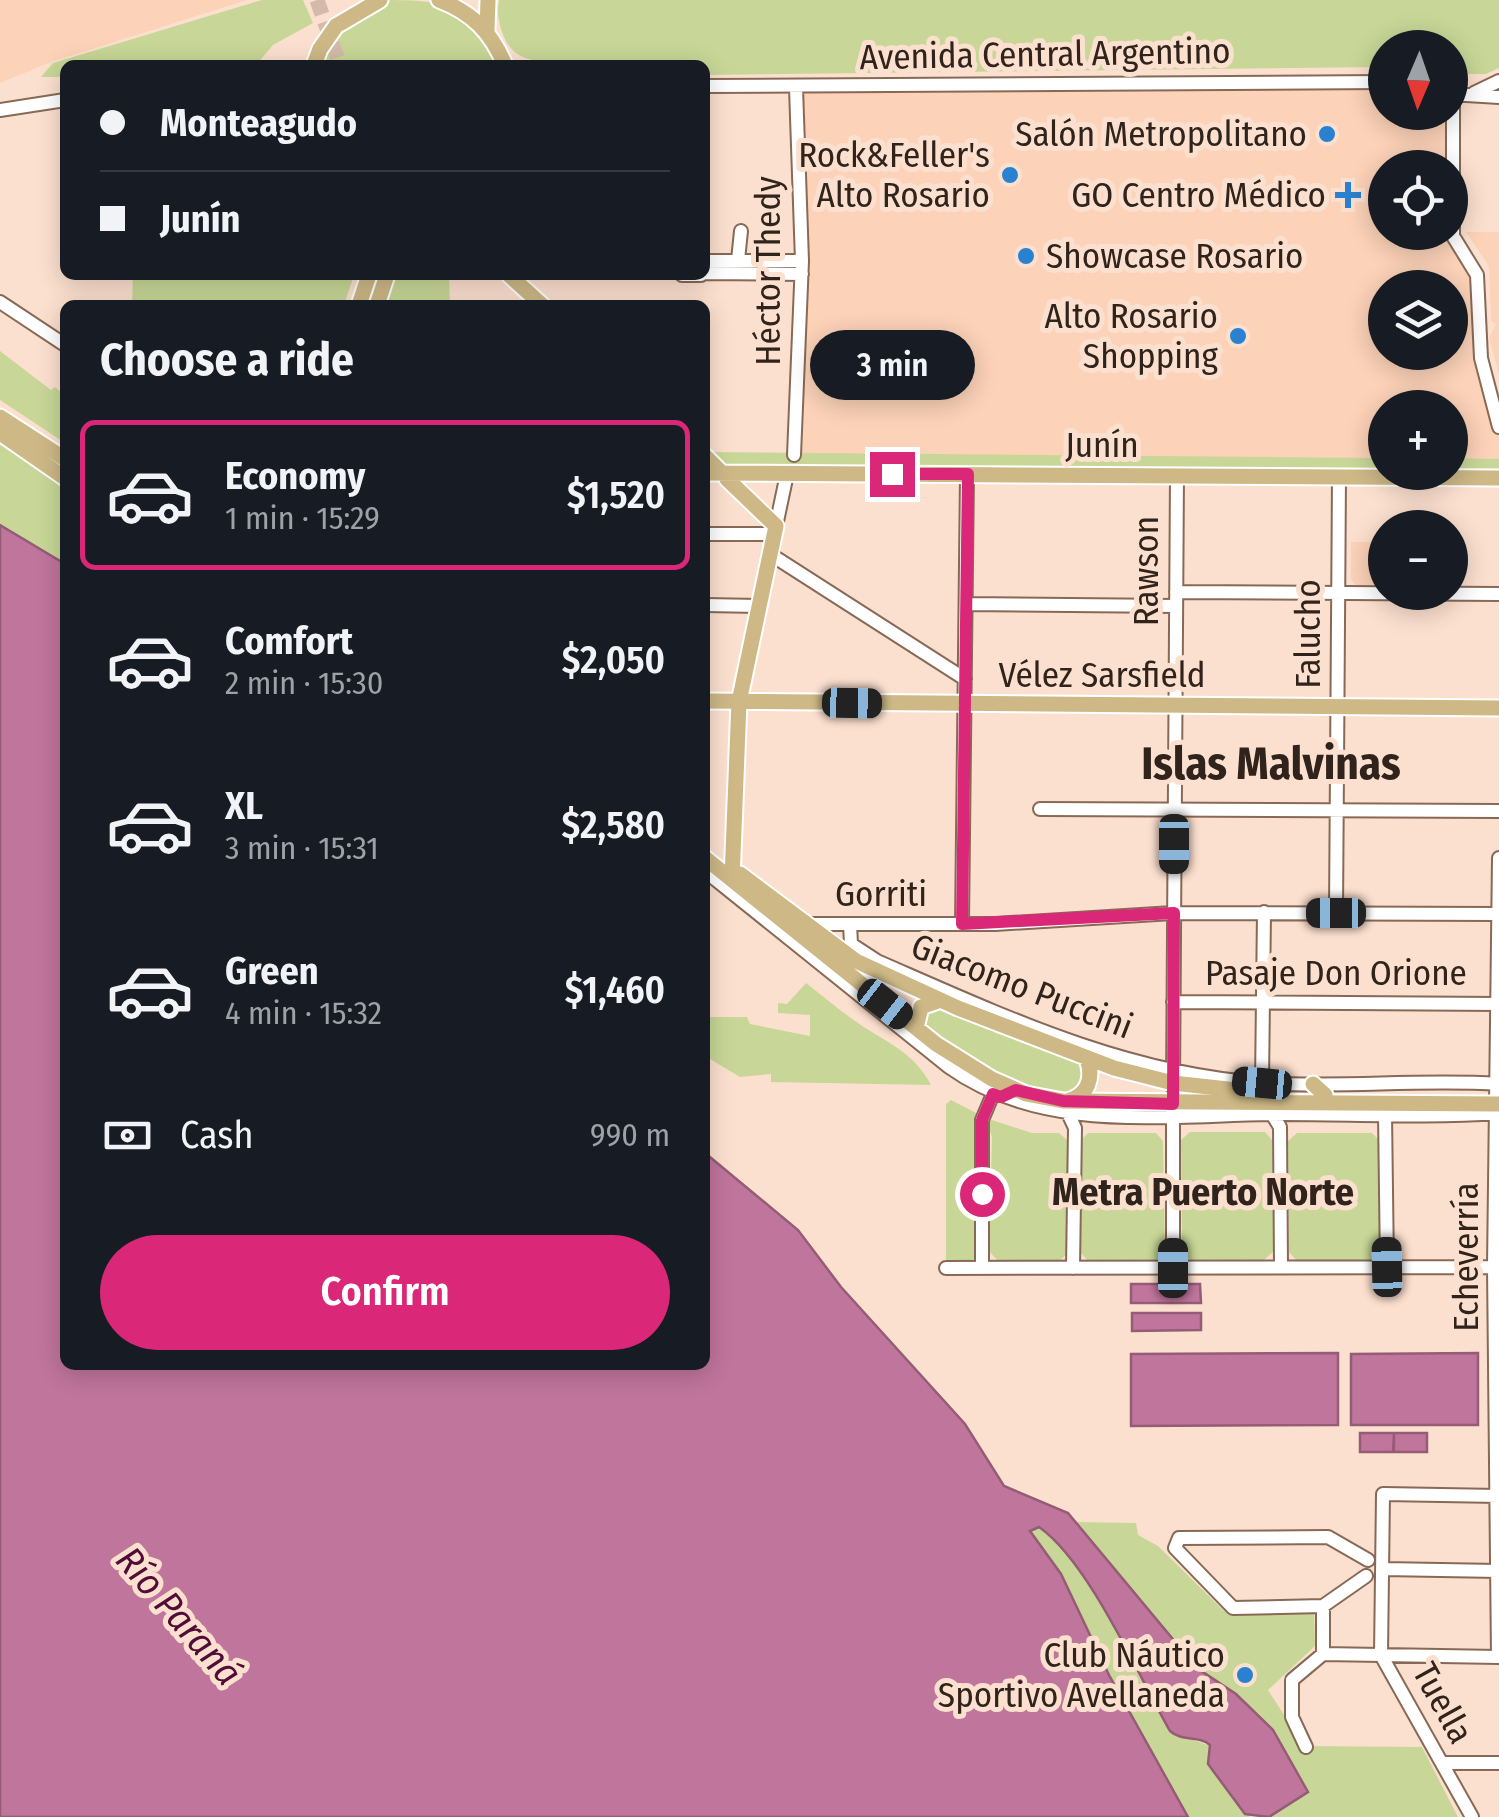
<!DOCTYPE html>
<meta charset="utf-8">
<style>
body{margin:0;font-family:"Fira Sans Condensed",sans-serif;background:#242831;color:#f1f3f6;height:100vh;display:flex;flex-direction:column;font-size:38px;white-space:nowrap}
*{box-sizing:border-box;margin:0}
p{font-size:32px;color:#9ea1a6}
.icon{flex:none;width:55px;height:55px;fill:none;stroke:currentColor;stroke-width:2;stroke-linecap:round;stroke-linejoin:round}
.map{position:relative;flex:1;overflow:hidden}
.side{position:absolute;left:60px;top:300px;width:650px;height:1070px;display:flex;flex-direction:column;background:#171b24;border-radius:15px;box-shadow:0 5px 25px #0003}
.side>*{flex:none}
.guide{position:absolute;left:60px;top:60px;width:650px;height:220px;border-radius:15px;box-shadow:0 5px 25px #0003;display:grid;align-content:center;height:220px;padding:0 40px;background:#171b24}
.needle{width:65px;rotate:182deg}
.tools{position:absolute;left:1368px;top:30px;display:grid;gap:20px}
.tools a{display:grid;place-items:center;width:100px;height:100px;border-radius:50%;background:#171b24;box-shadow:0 5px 25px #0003;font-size:50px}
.end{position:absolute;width:45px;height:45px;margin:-22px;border:12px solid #db2777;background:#fff;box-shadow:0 0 0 5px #fff}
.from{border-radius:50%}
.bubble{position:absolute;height:70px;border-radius:35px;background:#171b24;box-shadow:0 5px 25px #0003;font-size:32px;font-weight:600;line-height:70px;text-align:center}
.car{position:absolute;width:30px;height:60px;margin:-30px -15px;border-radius:12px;box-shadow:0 0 8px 2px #0007;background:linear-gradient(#222 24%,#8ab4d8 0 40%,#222 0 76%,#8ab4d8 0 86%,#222 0)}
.guide b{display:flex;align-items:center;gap:35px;height:95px;font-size:38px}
.guide b+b{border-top:2px solid #363941}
.guide i{width:25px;height:25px;background:#f1f3f6}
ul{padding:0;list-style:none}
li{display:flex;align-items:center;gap:30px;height:150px;margin:0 20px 15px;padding:0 20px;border:5px solid transparent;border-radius:15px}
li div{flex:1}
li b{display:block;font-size:38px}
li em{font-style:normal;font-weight:600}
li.selected{border-color:#db2777}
li>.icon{width:90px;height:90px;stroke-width:1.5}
h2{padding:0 40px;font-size:45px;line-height:120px}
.pay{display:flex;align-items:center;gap:25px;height:110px;padding:0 40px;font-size:38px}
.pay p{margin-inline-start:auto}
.button{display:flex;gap:20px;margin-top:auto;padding:20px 40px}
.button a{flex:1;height:115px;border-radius:60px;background:#db2777;color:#fff;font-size:40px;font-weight:600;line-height:115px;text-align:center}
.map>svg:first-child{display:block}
</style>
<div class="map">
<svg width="1499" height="1817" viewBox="0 0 1499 1817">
<rect width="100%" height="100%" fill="#fce0cf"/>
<!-- built -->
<path fill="#fcd2b8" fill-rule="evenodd" d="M 0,0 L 247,0 L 51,62 L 0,83 Z
M 1385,82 L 1385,112 L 1450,112 L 1453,236 L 1477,275 L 1481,358 L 1499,427 L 1499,459 L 1450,458 L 1450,408 L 1385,408 L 1385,458 L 794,455 L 802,261 L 796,88 ZM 1385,168 L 1450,168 L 1450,232 L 1385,232 ZM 1385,288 L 1450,288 L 1450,352 L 1385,352 Z
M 1466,232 L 1499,232 L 1499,374 L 1489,338 L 1496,324 L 1491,321 L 1489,266 Z
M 1351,542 L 1385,542 L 1385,587 L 1357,587 L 1351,580 Z"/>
<!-- green -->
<path fill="#c8d797" d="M 262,0 L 303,0 L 313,23 L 273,45 L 256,65 L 65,65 L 65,77 L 41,77 L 53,63 Z
M 380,0 C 460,0 454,5 505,65 L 314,65 L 336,26 Z
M 499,0 L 1499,0 L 1499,68 L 1486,74 L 1450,74 L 1450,48 L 1385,48 L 1385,67 L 705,75 L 705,65 C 667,65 548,73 519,55 C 503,46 495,17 499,0 Z
M 133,275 L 354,275 L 344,305 L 132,305 Z
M 394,275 L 449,275 L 450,305 L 386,305 Z
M 0,351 L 51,390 L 55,387 L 65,396 L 65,443 L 0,400 Z
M 0,440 L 65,485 L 65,564 L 0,525 Z
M 705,452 L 1385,458 L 1385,472 L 1450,472 L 1450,458 L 1499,459 L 1499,478 L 722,473 Z
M 806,983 C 823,996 840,1011 858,1023 C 887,1043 914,1052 931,1085 L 771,1082 L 771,1074 L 740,1077 L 705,1056 L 705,1017 L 747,1017 L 750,1024 L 810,1036 L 810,1015 L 778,1013 L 778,1003 L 787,1004 Z
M 937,1005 L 1081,1062 L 1083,1085 C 1030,1114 967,1055 923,1027 L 922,1013 Z
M 951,1100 L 978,1114 L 978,1255 L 969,1263 L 946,1263 L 946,1104 Z
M 986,1118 L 1032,1133 L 1059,1133 L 1067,1140 L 1069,1252 L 1058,1262 L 997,1260 L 989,1251 L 992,1137 Z
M 1190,1132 L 1265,1132 L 1272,1140 L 1274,1251 L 1263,1261 L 1190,1260 L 1182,1251 L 1181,1140 Z
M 1088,1133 L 1156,1133 L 1163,1141 L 1165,1252 L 1154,1262 L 1088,1261 L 1080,1252 L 1080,1141 Z
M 1297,1133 L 1372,1133 L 1379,1140 L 1381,1252 L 1370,1262 L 1297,1261 L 1289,1252 L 1288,1141 Z
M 1076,1522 L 1136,1523 L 1138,1535 L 1158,1546 L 1224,1611 L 1314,1611 L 1315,1646 L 1268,1690 L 1304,1746 L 1422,1747 L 1458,1817 L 1269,1817 L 1308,1792 L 1237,1695 L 1197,1668 Z
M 1039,1527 C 1089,1564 1138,1674 1170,1731 L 1210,1746 L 1208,1764 L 1250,1817 L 1188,1817 L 1109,1675 L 1061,1574 L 1029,1530 Z"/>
<!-- water -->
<path fill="#c0759c" stroke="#955c75" stroke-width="2.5" d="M 0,525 L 65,564 L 65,1365 L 705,1365 L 705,1153 L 798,1230 L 841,1287 L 965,1424 L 1004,1486 L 1068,1513 L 1197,1668 L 1236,1694 L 1273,1730 L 1308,1792 L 1269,1817 L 1245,1814 L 1208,1764 L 1210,1745 C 1199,1735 1182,1742 1170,1731 C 1138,1675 1089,1562 1039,1527 L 1030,1531 L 1061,1574 L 1109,1675 L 1188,1817 L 0,1817 Z
M 1131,1284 L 1200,1284 L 1201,1303 L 1131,1303 Z
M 1132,1313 L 1201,1313 L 1201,1330 L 1132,1331 Z
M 1338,1353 L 1338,1425 L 1131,1426 L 1131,1354 Z
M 1478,1353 L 1478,1425 L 1351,1425 L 1351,1354 Z
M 1360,1433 L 1427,1433 L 1427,1452 L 1394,1452 L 1394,1434 L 1393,1452 L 1360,1452 Z"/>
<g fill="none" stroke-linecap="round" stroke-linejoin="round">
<!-- major-tunnel -->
<path stroke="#d3baab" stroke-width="15" stroke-dasharray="15 8" stroke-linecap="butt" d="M 317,0 L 340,65"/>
<defs>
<path id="minor" d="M 705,86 L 1385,82
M 1474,93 L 1499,81
M 1450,94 L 1499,97
M 1453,94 L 1453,236 L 1477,275 L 1481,358 L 1499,427
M 0,110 L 65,100
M 738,260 L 741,231
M 705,261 L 802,261
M 705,273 L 802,274
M 682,275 L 701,275
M 0,302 L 65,345
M 794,455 L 802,261 L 796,88
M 776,526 L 787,474
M 705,534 L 774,534
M 770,554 L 965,679
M 1176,592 L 1499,594
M 966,604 L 1176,606
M 705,605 L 759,606
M 1040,809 L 1499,811
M 705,871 L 949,1067 C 1046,1136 1171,1114 1284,1114 C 1355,1114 1428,1118 1499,1113
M 1336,913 L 1339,477
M 804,924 L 995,924 L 1173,913 L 1499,914
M 850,924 L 851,944 L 877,961 C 1001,1015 1125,1074 1262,1083 C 1341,1088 1420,1079 1499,1084
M 962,924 L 967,474
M 1173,1002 L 1499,1004
M 1262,1083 L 1264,912
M 1173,1088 L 1177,475
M 1173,1108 L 1173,1268
M 1068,1113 L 1075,1128 L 1073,1268
M 1272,1114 L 1280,1127 L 1281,1267
M 1385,1114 L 1387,1267
M 946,1268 L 1494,1267
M 982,1268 L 982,1120 L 993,1094
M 1383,1569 L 1499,1571
M 1366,1576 L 1323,1606 L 1233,1608 L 1175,1548 L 1179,1538 L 1328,1537 L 1368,1560
M 1323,1606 L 1323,1654
M 1323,1654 L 1499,1657
M 1498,1657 L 1494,1267 L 1499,858
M 1306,1747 L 1292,1717 L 1292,1680 L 1323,1654
M 1442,1763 L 1499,1763
M 1472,1817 L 1381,1655 L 1383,1494 L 1499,1496"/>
<path id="major" d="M 439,0 C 473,13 491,32 505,65
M 336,26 L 380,0
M 487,30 L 488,0
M 314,65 L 320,49
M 509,275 L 542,305
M 359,305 L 369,275
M 377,305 L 387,275
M 0,417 L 65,459
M 0,433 L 65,478
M 705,456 L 722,473
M 705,473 L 1499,478
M 727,479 L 776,526 L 739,702 L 732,880
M 705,701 L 1499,708
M 705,858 L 936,1044 L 992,1079 L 1026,1094 L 1063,1101 L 1499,1104
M 740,874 L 856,961 L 958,1008 L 1114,1068 L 1173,1083 L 1273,1094
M 916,1028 L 921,1007 L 941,1000
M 1313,1084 L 1325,1095
M 1067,1101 C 1088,1096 1094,1078 1087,1059"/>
</defs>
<!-- minor casing -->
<use href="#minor" stroke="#886956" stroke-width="16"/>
<!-- major casing -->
<use href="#major" stroke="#fff" stroke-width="19"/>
<!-- minor -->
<use href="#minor" stroke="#fff" stroke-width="12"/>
<!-- major -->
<use href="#major" stroke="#cdb886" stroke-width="15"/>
<defs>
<path id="major-bridge" d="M 320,49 L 336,26"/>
</defs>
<!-- major-bridge casing -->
<use href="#major-bridge" stroke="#fff" stroke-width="19" stroke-linecap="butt"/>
<!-- major-bridge -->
<use href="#major-bridge" stroke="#cdb886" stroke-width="15"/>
</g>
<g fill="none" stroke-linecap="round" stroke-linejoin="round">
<!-- route -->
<path stroke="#db2777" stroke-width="12" d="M 892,474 L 968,474 L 962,924 L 1174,913 L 1173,1104 L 1063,1101 L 1016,1090 L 1001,1097 L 993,1094 L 982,1120 L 982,1194"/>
</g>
<!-- markers -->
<g fill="#2981cf" stroke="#fce0cf" stroke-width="4">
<circle cx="1327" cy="134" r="10"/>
<circle cx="1010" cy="175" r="10"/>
<path d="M1343 180h10v10h10v10h-10v10h-10v-10h-10v-10h10z"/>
<circle cx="1026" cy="256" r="10"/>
<circle cx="1238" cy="336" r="10"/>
<circle cx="1245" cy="1675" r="10"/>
</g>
<g text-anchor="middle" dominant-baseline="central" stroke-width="10" stroke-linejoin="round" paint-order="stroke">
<!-- street labels -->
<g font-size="35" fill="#30231b" stroke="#fce0cf">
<text transform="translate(1045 54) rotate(-1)">Avenida Central Argentino</text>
<text transform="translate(768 271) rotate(-90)">Héctor Thedy</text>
<text x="1102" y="445">Junín</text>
<text transform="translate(1146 571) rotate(-90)">Rawson</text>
<text transform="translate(1308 634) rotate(-90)">Falucho</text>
<text x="1102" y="675">Vélez Sarsfield</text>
<text x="881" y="894">Gorriti</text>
<text x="1336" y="973">Pasaje Don Orione</text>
<text transform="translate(1022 986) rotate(21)">Giacomo Puccini</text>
<text transform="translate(1466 1257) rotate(-90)">Echeverría</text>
<text transform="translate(1443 1703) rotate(61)">Tuella</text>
</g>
<!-- poi labels -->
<g font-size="35" fill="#30231b" stroke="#fce0cf" text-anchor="end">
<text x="1307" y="134">Salón Metropolitano</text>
<text x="990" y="155">Rock&amp;Feller's<tspan x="990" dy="40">Alto Rosario</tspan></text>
<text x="1326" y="195">GO Centro Médico</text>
<text x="1046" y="256" text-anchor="start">Showcase Rosario</text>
<text x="1218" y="316">Alto Rosario<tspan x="1218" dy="40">Shopping</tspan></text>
<text x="1225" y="1655">Club Náutico<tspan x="1225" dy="40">Sportivo Avellaneda</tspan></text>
</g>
<!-- neighbourhood labels -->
<g font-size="38" font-weight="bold" fill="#30231b" stroke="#fce0cf">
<text x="1203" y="1192">Metra Puerto Norte</text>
</g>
<!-- water labels -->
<g font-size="38" font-style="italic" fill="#510c37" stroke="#fce0cf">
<text transform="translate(179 1616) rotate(49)">Río Paraná</text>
</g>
<!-- district labels -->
<g font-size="45" font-weight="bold" fill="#30231b" stroke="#fce0cf">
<text x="1271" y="764">Islas Malvinas</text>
</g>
</g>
</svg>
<div class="tools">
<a><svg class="needle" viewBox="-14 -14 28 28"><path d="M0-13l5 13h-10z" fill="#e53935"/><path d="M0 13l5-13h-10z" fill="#9ea1a6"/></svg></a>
<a><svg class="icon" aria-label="locate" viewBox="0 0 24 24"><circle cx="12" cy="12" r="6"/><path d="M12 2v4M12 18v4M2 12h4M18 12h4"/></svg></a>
<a><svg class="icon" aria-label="layers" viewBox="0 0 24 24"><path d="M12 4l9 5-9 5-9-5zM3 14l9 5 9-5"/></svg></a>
<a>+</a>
<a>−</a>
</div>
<i class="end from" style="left:982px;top:1194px"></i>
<i class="end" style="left:892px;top:474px"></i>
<div class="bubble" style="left:810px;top:330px;width:165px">3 min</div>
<i class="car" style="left:852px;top:703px;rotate:91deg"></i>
<i class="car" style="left:1174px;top:844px;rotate:180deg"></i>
<i class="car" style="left:1336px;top:913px;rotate:270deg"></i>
<i class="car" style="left:885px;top:1004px;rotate:128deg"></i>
<i class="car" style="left:1262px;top:1083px;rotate:275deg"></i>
<i class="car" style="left:1387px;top:1267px;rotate:359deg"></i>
<i class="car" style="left:1173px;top:1268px;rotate:0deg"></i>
<div class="guide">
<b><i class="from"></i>Monteagudo</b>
<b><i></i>Junín</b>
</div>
<section class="side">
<h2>Choose a ride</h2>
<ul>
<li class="selected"><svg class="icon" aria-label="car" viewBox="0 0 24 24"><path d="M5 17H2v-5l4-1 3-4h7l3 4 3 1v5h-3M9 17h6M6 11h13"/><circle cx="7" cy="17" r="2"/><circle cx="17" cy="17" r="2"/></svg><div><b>Economy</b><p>1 min · 15:29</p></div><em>$1,520</em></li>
<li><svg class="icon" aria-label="car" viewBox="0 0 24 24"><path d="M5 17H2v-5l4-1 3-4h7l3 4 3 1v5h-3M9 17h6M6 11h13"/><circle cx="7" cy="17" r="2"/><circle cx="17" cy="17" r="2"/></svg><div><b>Comfort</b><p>2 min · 15:30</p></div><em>$2,050</em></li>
<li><svg class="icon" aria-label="car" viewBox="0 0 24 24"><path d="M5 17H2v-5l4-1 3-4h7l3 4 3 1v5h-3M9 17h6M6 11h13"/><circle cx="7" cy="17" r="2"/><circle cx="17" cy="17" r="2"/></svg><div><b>XL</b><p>3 min · 15:31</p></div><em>$2,580</em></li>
<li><svg class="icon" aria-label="car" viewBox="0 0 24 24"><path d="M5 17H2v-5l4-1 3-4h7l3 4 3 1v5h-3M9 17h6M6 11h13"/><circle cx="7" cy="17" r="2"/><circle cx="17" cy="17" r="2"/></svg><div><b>Green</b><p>4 min · 15:32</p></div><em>$1,460</em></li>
</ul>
<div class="pay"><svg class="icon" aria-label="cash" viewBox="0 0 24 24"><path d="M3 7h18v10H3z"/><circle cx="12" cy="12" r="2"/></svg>Cash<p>990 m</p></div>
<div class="button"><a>Confirm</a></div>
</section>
</div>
